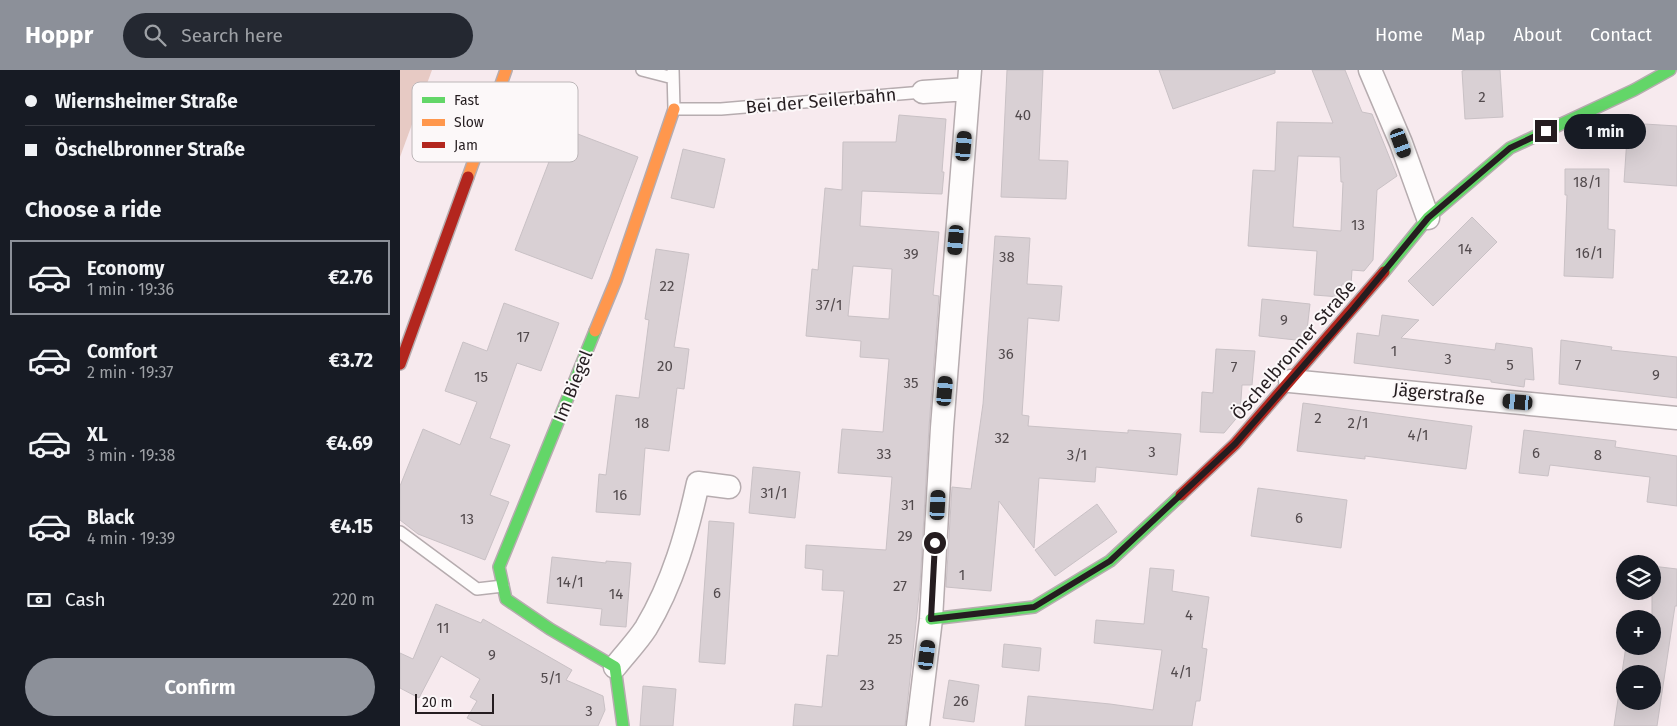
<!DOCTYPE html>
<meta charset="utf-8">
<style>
body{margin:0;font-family:"Fira Sans",sans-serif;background:#242831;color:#f1f3f6;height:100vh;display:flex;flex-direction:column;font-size:19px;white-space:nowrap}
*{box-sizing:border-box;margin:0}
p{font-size:16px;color:#9ea1a6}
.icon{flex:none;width:28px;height:28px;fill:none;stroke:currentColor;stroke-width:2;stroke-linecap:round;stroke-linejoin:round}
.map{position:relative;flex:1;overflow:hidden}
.side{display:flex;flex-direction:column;background:#171b24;width:400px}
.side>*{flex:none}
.guide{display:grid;align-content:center;height:110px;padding:0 25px;background:#171b24}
.fabs{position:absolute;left:1216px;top:485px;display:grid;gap:10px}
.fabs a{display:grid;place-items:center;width:45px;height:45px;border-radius:50%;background:#171b24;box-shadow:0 5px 20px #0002;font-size:25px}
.scale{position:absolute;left:15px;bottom:12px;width:79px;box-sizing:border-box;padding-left:5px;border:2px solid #251d20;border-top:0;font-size:14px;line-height:18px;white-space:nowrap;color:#251d20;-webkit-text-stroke:4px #fcf8f9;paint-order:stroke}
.end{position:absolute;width:22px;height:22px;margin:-11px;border:6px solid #251d20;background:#fff;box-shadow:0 0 0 2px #fff}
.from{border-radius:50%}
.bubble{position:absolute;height:35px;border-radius:18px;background:#171b24;box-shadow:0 5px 20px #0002;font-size:16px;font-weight:700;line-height:35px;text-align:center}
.car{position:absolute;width:15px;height:30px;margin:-15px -8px;border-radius:6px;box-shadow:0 0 4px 1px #0007;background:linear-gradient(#222 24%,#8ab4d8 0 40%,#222 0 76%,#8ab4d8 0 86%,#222 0)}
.guide b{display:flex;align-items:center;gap:18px;height:48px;font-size:19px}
.guide b+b{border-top:1px solid #363941}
.guide i{width:12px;height:12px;background:#f1f3f6}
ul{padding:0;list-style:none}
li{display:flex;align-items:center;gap:15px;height:75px;margin:0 10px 8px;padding:0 15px;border:2px solid transparent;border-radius:0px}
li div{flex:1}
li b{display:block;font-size:19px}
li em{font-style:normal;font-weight:700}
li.selected{border-color:#8c9099}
li>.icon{width:45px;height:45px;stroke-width:1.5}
h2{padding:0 25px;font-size:22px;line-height:60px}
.pay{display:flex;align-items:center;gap:12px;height:55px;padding:0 25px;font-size:19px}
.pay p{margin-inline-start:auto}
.button{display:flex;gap:10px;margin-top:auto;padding:10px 25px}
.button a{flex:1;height:58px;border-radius:30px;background:#8c9099;color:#fff;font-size:20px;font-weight:700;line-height:58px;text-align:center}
header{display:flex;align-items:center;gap:30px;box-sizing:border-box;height:70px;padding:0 25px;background:#8c9099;color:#fff}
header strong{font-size:24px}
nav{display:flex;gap:28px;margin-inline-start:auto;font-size:18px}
.search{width:350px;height:45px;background:#242831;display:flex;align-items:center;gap:12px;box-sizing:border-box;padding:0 18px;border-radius:28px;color:#9ea1a6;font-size:19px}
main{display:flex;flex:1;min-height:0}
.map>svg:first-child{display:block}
</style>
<header>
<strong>Hoppr</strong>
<div class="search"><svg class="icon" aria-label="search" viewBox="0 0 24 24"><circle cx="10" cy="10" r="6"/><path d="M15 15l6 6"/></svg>Search here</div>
<nav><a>Home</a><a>Map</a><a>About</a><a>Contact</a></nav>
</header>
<main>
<section class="side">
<div class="guide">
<b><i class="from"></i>Wiernsheimer Straße</b>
<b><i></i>Öschelbronner Straße</b>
</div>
<h2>Choose a ride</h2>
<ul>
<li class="selected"><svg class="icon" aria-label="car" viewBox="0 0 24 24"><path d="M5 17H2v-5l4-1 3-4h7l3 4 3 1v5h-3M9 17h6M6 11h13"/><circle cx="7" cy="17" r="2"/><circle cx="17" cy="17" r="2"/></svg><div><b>Economy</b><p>1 min · 19:36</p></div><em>€2.76</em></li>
<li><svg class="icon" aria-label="car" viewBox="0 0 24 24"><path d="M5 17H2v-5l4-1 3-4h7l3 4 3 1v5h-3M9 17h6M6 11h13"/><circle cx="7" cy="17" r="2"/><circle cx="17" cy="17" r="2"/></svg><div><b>Comfort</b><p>2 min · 19:37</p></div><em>€3.72</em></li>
<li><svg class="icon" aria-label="car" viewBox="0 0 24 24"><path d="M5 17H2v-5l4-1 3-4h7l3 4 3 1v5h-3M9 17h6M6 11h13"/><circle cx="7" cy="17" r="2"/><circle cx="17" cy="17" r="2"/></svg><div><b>XL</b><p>3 min · 19:38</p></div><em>€4.69</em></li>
<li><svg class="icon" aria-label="car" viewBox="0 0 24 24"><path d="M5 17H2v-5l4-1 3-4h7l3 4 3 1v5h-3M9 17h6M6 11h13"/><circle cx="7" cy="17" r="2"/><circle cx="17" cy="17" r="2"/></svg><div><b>Black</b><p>4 min · 19:39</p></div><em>€4.15</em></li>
</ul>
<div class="pay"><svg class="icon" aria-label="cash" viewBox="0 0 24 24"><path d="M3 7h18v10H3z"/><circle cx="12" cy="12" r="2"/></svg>Cash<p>220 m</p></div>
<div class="button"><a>Confirm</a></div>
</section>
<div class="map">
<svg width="1277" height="656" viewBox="0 0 1277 656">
<rect width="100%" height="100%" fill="#f7eaee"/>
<!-- green -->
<path fill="#e7cac4" d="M 0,0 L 32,0 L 0,87 Z"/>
<!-- building -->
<path fill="#d9d0d4" stroke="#c9c1c5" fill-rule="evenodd" d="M 607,0 L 643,0 L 639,90 L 668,91 L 666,129 L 601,127 Z
M 759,0 L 875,0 L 875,3 L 773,39 Z
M 912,0 L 945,0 L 962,42 L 972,44 L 997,106 L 977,120 L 973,190 L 964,201 L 952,200 L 951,215 L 942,214 L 940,227 L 914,225 L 917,181 L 848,176 L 853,100 L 875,101 L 877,52 L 933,53 ZM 898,86 L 940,87 L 941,112 L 943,112 L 941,161 L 893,157 Z
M 1066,0 L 1100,0 L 1103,47 L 1065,49 L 1062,1 Z
M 499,45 L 546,49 L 542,102 L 544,102 L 542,124 L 462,121 L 460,156 L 539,162 L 533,225 L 539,226 L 529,357 L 520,515 L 505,656 L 393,656 L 395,634 L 422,637 L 427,585 L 438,586 L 444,521 L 422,520 L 423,500 L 405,498 L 406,475 L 486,480 L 492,407 L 438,403 L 442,359 L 483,362 L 489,289 L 460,287 L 461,271 L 406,266 L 412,199 L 418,200 L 425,118 L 442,120 L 443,72 L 496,72 ZM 453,196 L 492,199 L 489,249 L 448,246 Z
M 1228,53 L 1277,56 L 1277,116 L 1224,112 Z
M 162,58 L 238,87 L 192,209 L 115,180 Z
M 283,79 L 325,89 L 314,138 L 271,128 Z
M 1165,99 L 1209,99 L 1208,159 L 1215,160 L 1213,208 L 1164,206 L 1167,125 L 1165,125 Z
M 1072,147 L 1097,172 L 1033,236 L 1008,211 Z
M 595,166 L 630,168 L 627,214 L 662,216 L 659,251 L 628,248 L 622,345 L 629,346 L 628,356 L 728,363 L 728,360 L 781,364 L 777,405 L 696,397 L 695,412 L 639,408 L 634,478 L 599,431 L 591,521 L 546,517 L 552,417 L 571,419 L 583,334 Z
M 256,179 L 289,184 L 274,277 L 289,279 L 284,319 L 277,318 L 269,381 L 245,378 L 240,445 L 196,442 L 199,404 L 206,405 L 216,325 L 239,328 L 249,250 L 245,249 Z
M 862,229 L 910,234 L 906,269 L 905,271 L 859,266 Z
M 104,233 L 159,253 L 141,301 L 117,293 L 90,368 L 110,375 L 90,425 L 109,432 L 85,490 L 18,464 L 0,450 L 0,416 L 23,359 L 60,375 L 77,332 L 45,321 L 63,272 L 87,281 Z
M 982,245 L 1019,250 L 1001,268 L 1095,280 L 1096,273 L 1132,278 L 1134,310 L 1125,309 L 1124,317 L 1091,312 L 1091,310 L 954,293 L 957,263 L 979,266 Z
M 1161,270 L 1212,277 L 1211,280 L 1277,287 L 1277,328 L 1159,314 Z
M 816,279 L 855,281 L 852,315 L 842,315 L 840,344 L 824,363 L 800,362 L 802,322 L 813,323 Z
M 903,333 L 1072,356 L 1066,399 L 965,386 L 965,389 L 897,381 Z
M 1124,360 L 1216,371 L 1215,377 L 1277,386 L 1277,436 L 1247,432 L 1250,407 L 1150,395 L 1148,406 L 1119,403 Z
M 353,397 L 400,402 L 395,448 L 349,443 Z
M 858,418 L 947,430 L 941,478 L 851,466 Z
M 697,434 L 717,462 L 655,506 L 635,480 Z
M 309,451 L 334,453 L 325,594 L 299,592 Z
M 152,487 L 206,493 L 206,491 L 231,493 L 226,557 L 200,555 L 202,539 L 147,533 Z
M 1252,496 L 1277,499 L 1277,536 L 1275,536 L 1257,656 L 1214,656 L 1226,576 L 1252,576 ZM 1225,604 L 1252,604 L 1252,631 L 1225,631 Z
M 750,498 L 774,500 L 772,521 L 809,527 L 802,578 L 807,579 L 800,631 L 796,631 L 792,656 L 625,656 L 628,626 L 710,634 L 753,640 L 762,580 L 694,573 L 696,550 L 744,554 Z
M 36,534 L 81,553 L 83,549 L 172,600 L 166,610 L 203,626 L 205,640 L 198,656 L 83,656 L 67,648 L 77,631 L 70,627 L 80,609 L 41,586 L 19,628 L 0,618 L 0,583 L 13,589 Z
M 604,574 L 641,578 L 639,601 L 602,597 Z
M 549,610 L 579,615 L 574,652 L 543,648 Z
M 243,616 L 276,619 L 273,656 L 240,656 Z"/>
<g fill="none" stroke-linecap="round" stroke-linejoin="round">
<defs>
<path id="lane" d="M 242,0 L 273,8
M 273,0 L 274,39 L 321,39 L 523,22
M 0,462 L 77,519 L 103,516"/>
<path id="street" d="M 970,0 L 1001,73 L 1028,148
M 523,22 L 568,19
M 890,311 L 1277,348
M 215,597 C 225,584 237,572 246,558 C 273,513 287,463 298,413 L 329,417
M 518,656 L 531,549 L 542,358 L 570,0"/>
<path id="fast" d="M 984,202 L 1028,148 L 1110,78 L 1234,20 L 1270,0
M 195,261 L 99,497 L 106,529 L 150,559 L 215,597 L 223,656
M 531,549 L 634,537 L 710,491 L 781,425"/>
<path id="slow" d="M 68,107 L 106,0
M 195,261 L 216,210 L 274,39"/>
<path id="jam" d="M 0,294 L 68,107
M 781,425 L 835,374 L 984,202"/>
</defs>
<!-- lane casing -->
<use href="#lane" stroke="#b6acaf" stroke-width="14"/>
<!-- street casing -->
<use href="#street" stroke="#b6acaf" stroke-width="25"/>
<!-- fast casing -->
<use href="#fast" stroke="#b6acaf" stroke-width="14"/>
<!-- slow casing -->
<use href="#slow" stroke="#b6acaf" stroke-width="14"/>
<!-- jam casing -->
<use href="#jam" stroke="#b6acaf" stroke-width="14"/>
<!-- lane -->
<use href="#lane" stroke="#fefcfc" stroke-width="11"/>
<!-- street -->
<use href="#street" stroke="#fefcfc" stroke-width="22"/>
<!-- fast -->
<use href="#fast" stroke="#63d668" stroke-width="11"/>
<!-- slow -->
<use href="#slow" stroke="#ff974d" stroke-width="11"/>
<!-- jam -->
<use href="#jam" stroke="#b3261e" stroke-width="11"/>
</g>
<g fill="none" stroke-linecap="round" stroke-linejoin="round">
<!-- route -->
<path stroke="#251d20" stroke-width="6" d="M 535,473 L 531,549 L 634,537 L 710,491 L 835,374 L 954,238 L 1028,148 L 1110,78 L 1146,61"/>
</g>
<g text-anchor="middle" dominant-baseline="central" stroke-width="4" stroke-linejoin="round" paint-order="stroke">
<!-- number labels -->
<g font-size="15" fill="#524a4d">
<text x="1082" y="27">2</text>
<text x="623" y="45">40</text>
<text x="1187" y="112">18/1</text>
<text x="958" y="155">13</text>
<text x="1065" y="179">14</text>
<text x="1189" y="183">16/1</text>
<text x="511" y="184">39</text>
<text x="607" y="187">38</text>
<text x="267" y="216">22</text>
<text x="429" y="235">37/1</text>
<text x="884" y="250">9</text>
<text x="123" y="267">17</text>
<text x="994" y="281">1</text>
<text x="606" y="284">36</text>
<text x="1048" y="289">3</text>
<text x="1110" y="295">5</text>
<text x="1178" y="295">7</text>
<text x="265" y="296">20</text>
<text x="834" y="297">7</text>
<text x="1256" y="305">9</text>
<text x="81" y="307">15</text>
<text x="511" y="313">35</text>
<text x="918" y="348">2</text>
<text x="242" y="353">18</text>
<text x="958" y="353">2/1</text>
<text x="1018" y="365">4/1</text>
<text x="602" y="368">32</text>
<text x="752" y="382">3</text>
<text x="1136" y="383">6</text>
<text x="484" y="384">33</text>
<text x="677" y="385">3/1</text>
<text x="1198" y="385">8</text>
<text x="374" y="423">31/1</text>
<text x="220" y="425">16</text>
<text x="508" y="435">31</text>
<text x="899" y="448">6</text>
<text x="67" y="449">13</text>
<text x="505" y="466">29</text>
<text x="562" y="505">1</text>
<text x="170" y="512">14/1</text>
<text x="500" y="516">27</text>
<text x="317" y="523">6</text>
<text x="216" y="524">14</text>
<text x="789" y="545">4</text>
<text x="43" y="558">11</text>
<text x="495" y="569">25</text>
<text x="92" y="585">9</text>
<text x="781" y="602">4/1</text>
<text x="151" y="608">5/1</text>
<text x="467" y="615">23</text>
<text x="561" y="631">26</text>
<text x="189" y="641">3</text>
</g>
<!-- street labels -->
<g font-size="18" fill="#251d20" stroke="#fcf8f9">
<text transform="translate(421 31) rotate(-5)">Bei der Seilerbahn</text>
<text transform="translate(894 280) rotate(-49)">Öschelbronner Straße</text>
<text transform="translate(173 316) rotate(-68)">Im Biegel</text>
<text transform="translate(1039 324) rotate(6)">Jägerstraße</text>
</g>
</g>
<!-- legend -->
<rect x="12" y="12" width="166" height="80" rx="8" fill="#fcf8f9" stroke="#bcb6b8" stroke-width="1"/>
<rect x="22" y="27" width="23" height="6" fill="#63d668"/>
<rect x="22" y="49" width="23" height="7" fill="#ff974d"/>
<rect x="22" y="72" width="23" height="6" fill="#b3261e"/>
<g font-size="14" fill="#251d20">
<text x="54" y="35">Fast</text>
<text x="54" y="57">Slow</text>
<text x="54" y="80">Jam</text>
</g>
</svg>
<div class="fabs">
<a><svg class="icon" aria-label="layers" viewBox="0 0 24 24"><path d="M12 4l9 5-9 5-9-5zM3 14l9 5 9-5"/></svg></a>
<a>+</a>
<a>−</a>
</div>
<div class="scale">20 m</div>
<i class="end from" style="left:535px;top:473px"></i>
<i class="end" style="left:1146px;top:61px"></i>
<div class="bubble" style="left:1164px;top:44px;width:82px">1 min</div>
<i class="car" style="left:1001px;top:73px;rotate:160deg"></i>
<i class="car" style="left:564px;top:76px;rotate:5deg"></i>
<i class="car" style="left:556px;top:170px;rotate:185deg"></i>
<i class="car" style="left:545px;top:321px;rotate:5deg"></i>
<i class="car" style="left:1118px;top:332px;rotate:275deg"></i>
<i class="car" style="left:538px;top:435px;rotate:3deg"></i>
<i class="car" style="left:527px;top:585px;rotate:7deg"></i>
</div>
</main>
